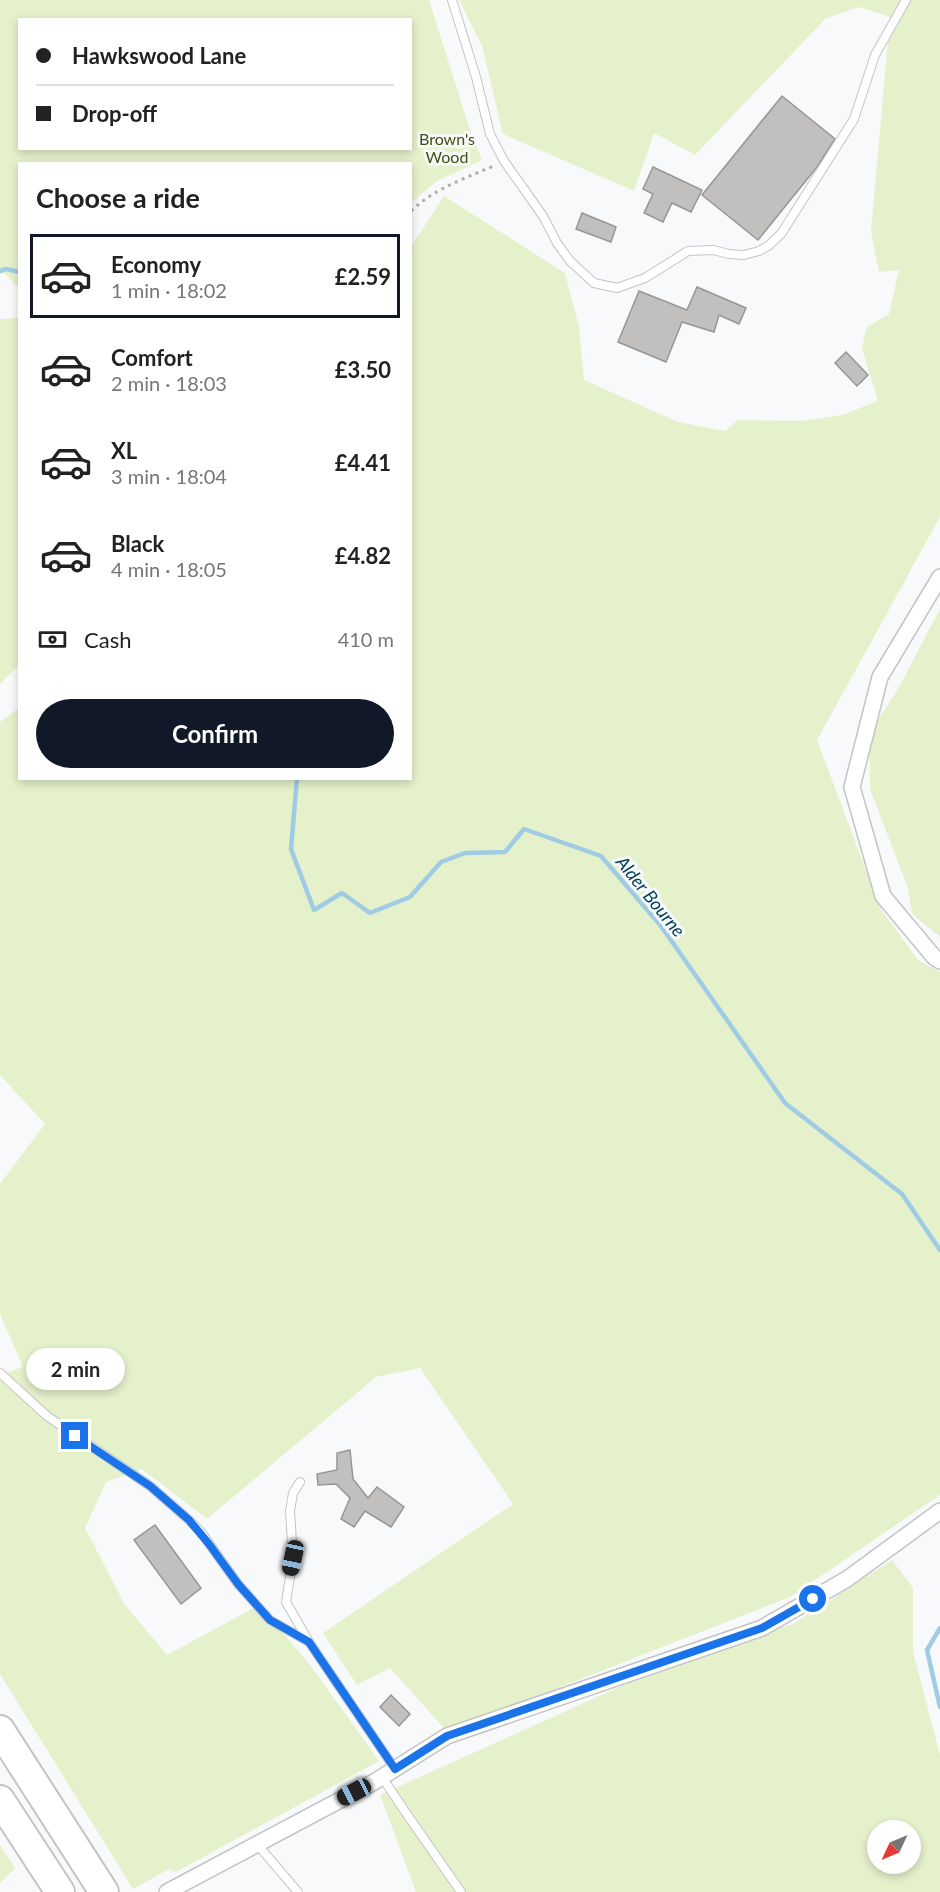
<!DOCTYPE html>
<meta charset="utf-8">
<style>
body{margin:0;font-family:Lato,sans-serif;background:#f2f2f2;color:#222;height:100vh;display:flex;flex-direction:column;font-size:22px;white-space:nowrap}
*{box-sizing:border-box;margin:0}
p{font-size:20px;color:#767676}
.icon{flex:none;width:33px;height:33px;fill:none;stroke:currentColor;stroke-width:2;stroke-linecap:round;stroke-linejoin:round}
.map{position:relative;flex:1;overflow:hidden}
.drawer{position:absolute;left:18px;top:162px;width:394px;height:618px;display:flex;flex-direction:column;background:#fff;border-radius:0px;box-shadow:0 3px 9px #0003}
.drawer>*{flex:none}
.top-card{position:absolute;left:18px;top:18px;width:394px;height:132px;border-radius:0px;box-shadow:0 3px 9px #0003;display:grid;align-content:center;height:132px;padding:0 18px;background:#fff}
.needle{width:39px;rotate:226deg}
.controls{position:absolute;left:867px;top:1820px;display:grid;gap:12px}
.controls a{display:grid;place-items:center;width:54px;height:54px;border-radius:50%;background:#fff;box-shadow:0 3px 9px #0003;font-size:30px}
.end{position:absolute;width:27px;height:27px;margin:-14px;border:8px solid #1a73e8;background:#fff;box-shadow:0 0 0 3px #fff}
.from{border-radius:50%}
.bubble{position:absolute;height:42px;border-radius:21px;background:#fff;box-shadow:0 3px 9px #0003;font-size:20px;font-weight:700;line-height:42px;text-align:center}
.car{position:absolute;width:18px;height:36px;margin:-18px -9px;border-radius:8px;box-shadow:0 0 4px 2px #0007;background:linear-gradient(#222 24%,#8ab4d8 0 40%,#222 0 76%,#8ab4d8 0 86%,#222 0)}
.top-card b{display:flex;align-items:center;gap:21px;height:57px;font-size:22px}
.top-card b+b{border-top:2px solid #e0e0e0}
.top-card i{width:15px;height:15px;background:#222}
ul{padding:0;list-style:none}
li{display:flex;align-items:center;gap:18px;height:84px;margin:0 12px 9px;padding:0 6px;border:3px solid transparent;border-radius:0px}
li div{flex:1}
li b{display:block;font-size:22px}
li em{font-style:normal;font-weight:700}
li.selected{border-color:#111827}
li>.icon{width:54px;height:54px;stroke-width:1.5}
h2{padding:0 18px;font-size:27px;line-height:72px}
.pay{display:flex;align-items:center;gap:15px;height:66px;padding:0 18px;font-size:22px}
.pay p{margin-inline-start:auto}
.action{display:flex;gap:12px;margin-top:auto;padding:12px 18px}
.action a{flex:1;height:69px;border-radius:36px;background:#111827;color:#fff;font-size:24px;font-weight:700;line-height:69px;text-align:center}
.map>svg:first-child{display:block}
</style>
<div class="map">
<svg width="940" height="1892" viewBox="0 0 940 1892">
<rect width="100%" height="100%" fill="#f8f9fb"/>
<!-- green -->
<path fill="#e4f1cb" fill-rule="evenodd" d="M 0,0 L 429,0 L 470,130 L 482,160 L 437,181 L 411,203 L 411,164 L 20,164 L 19,287 L 18,287 L 0,269 ZM 20,20 L 411,20 L 411,148 L 20,148 Z
M 459,0 L 940,0 L 940,517 L 817,740 L 880,908 L 918,960 L 940,972 L 940,1495 L 790,1597 L 443,1733 L 442,1726 L 390,1668 L 357,1685 L 323,1633 L 513,1504 L 420,1368 L 376,1377 L 207,1519 L 142,1469 L 106,1482 L 85,1528 L 125,1605 L 167,1655 L 259,1605 L 311,1666 L 379,1761 L 176,1872 L 169,1869 L 133,1889 L 0,1674 L 0,1375 L 23,1367 L 0,1314 L 0,1184 L 45,1124 L 0,1075 L 0,722 L 19,708 L 20,778 L 411,778 L 411,247 L 444,196 L 565,273 L 579,327 L 584,380 L 678,422 L 725,431 L 738,420 L 802,421 L 842,415 L 878,401 L 862,348 L 867,327 L 889,314 L 899,270 L 879,272 L 871,231 L 890,17 L 859,7 L 825,19 L 695,155 L 654,133 L 634,191 L 503,134 L 482,46 Z
M 19,318 L 19,665 L 0,684 L 0,319 Z
M 940,609 L 940,937 L 912,914 L 908,888 L 870,789 L 869,734 L 898,689 Z
M 892,1560 L 913,1588 L 913,1652 L 940,1755 L 940,1892 L 416,1892 L 380,1795 L 628,1683 L 726,1644 L 793,1624 ZM 878,1830 L 910,1830 L 910,1863 L 878,1863 Z
M 0,1845 L 15,1868 L 0,1883 Z"/>
<g fill="none" stroke-linecap="round" stroke-linejoin="round">
<!-- stream -->
<path stroke="#a0cbe4" stroke-width="4.5" d="M 0,271 L 6,269 L 20,272
M 297,778 L 291,849 L 314,910 L 342,893 L 370,913 L 410,897 L 441,862 L 465,853 L 505,852 L 524,829 L 601,856 L 661,926 L 785,1103 L 902,1194 L 940,1250
M 940,1628 L 927,1650 L 940,1707"/>
</g>
<!-- building -->
<path fill="#c2c0bf" stroke="#979595" stroke-width="1.5" d="M 782,96 L 835,139 L 817,167 L 758,240 L 702,195 Z
M 653,167 L 702,190 L 691,212 L 672,203 L 663,222 L 644,213 L 653,194 L 643,189 Z
M 582,213 L 616,227 L 611,242 L 576,229 Z
M 697,287 L 746,308 L 739,324 L 719,315 L 714,332 L 682,322 L 666,362 L 618,342 L 639,291 L 687,310 Z
M 846,352 L 868,375 L 857,386 L 835,363 Z
M 350,1450 L 353,1479 L 368,1498 L 377,1487 L 404,1507 L 391,1527 L 365,1511 L 354,1527 L 341,1519 L 350,1498 L 336,1484 L 318,1485 L 317,1474 L 337,1470 L 337,1453 Z
M 155,1525 L 201,1588 L 181,1604 L 134,1540 Z
M 391,1695 L 410,1714 L 399,1726 L 380,1707 Z"/>
<g fill="none" stroke-linecap="round" stroke-linejoin="round">
<defs>
<path id="service" d="M 452,0 L 476,77 L 490,134 L 504,161 L 543,216 L 557,243 L 570,261 L 594,283 L 617,288 L 645,278 L 688,251 L 713,250 L 729,254 L 744,255 L 759,251 L 768,246 L 781,234 L 854,119 L 875,55 L 906,0
M 0,1373 L 47,1416 L 150,1486 L 189,1520 L 201,1532 L 238,1584 L 270,1620 L 309,1642
M 300,1482 L 293,1493 L 290,1511 L 293,1558 L 286,1602 L 309,1642 L 395,1769
M 382,1777 L 406,1813 L 461,1892
M 257,1844 L 298,1892"/>
<path id="minor" d="M 940,577 L 880,677 L 852,787 L 883,896 L 934,957 L 940,961
M 167,1892 L 374,1782 L 447,1736 L 762,1628 L 847,1579 L 940,1511"/>
<path id="motorway" d="M 0,1730 L 104,1892
M 0,1800 L 60,1892"/>
</defs>
<!-- service casing -->
<use href="#service" stroke="#c3c4c5" stroke-width="10"/>
<!-- minor casing -->
<use href="#minor" stroke="#c3c4c5" stroke-width="18"/>
<!-- motorway casing -->
<use href="#motorway" stroke="#c3c4c5" stroke-width="32"/>
<!-- path -->
<path stroke="#aeaeb0" stroke-width="3" stroke-dasharray="3 4.5" stroke-linecap="butt" d="M 411,211 C 435,188 466,178 496,165"/>
<!-- service -->
<use href="#service" stroke="#fff" stroke-width="8"/>
<!-- minor -->
<use href="#minor" stroke="#fff" stroke-width="15"/>
<!-- motorway -->
<use href="#motorway" stroke="#fff" stroke-width="28"/>
</g>
<g fill="none" stroke-linecap="round" stroke-linejoin="round">
<!-- route -->
<path stroke="#1a73e8" stroke-width="8" d="M 75,1436 L 150,1486 L 189,1520 L 209,1544 L 238,1584 L 270,1620 L 309,1642 L 395,1769 L 447,1736 L 762,1628 L 813,1599"/>
</g>
<g text-anchor="middle" dominant-baseline="central" stroke-width="6" stroke-linejoin="round" paint-order="stroke">
<!-- park labels -->
<g font-size="16" fill="#3f4f0f" stroke="#f8f9fb">
<text x="447" y="138">Brown's<tspan x="447" dy="18">Wood</tspan></text>
</g>
<!-- water labels -->
<g font-size="18" font-style="italic" fill="#013d57" stroke="#f8f9fb">
<text transform="translate(651 896) rotate(51)">Alder Bourne</text>
</g>
</g>
</svg>
<div class="controls">
<a><svg class="needle" viewBox="-14 -14 28 28"><path d="M0-13l5 13h-10z" fill="#e53935"/><path d="M0 13l5-13h-10z" fill="#767676"/></svg></a>
</div>
<i class="end from" style="left:813px;top:1599px"></i>
<i class="end" style="left:75px;top:1436px"></i>
<div class="bubble" style="left:26px;top:1348px;width:99px">2 min</div>
<i class="car" style="left:293px;top:1558px;rotate:192deg"></i>
<i class="car" style="left:354px;top:1792px;rotate:242deg"></i>
<div class="top-card">
<b><i class="from"></i>Hawkswood Lane</b>
<b><i></i>Drop-off</b>
</div>
<section class="drawer">
<h2>Choose a ride</h2>
<ul>
<li class="selected"><svg class="icon" aria-label="car" viewBox="0 0 24 24"><path d="M5 17H2v-5l4-1 3-4h7l3 4 3 1v5h-3M9 17h6M6 11h13"/><circle cx="7" cy="17" r="2"/><circle cx="17" cy="17" r="2"/></svg><div><b>Economy</b><p>1 min · 18:02</p></div><em>£2.59</em></li>
<li><svg class="icon" aria-label="car" viewBox="0 0 24 24"><path d="M5 17H2v-5l4-1 3-4h7l3 4 3 1v5h-3M9 17h6M6 11h13"/><circle cx="7" cy="17" r="2"/><circle cx="17" cy="17" r="2"/></svg><div><b>Comfort</b><p>2 min · 18:03</p></div><em>£3.50</em></li>
<li><svg class="icon" aria-label="car" viewBox="0 0 24 24"><path d="M5 17H2v-5l4-1 3-4h7l3 4 3 1v5h-3M9 17h6M6 11h13"/><circle cx="7" cy="17" r="2"/><circle cx="17" cy="17" r="2"/></svg><div><b>XL</b><p>3 min · 18:04</p></div><em>£4.41</em></li>
<li><svg class="icon" aria-label="car" viewBox="0 0 24 24"><path d="M5 17H2v-5l4-1 3-4h7l3 4 3 1v5h-3M9 17h6M6 11h13"/><circle cx="7" cy="17" r="2"/><circle cx="17" cy="17" r="2"/></svg><div><b>Black</b><p>4 min · 18:05</p></div><em>£4.82</em></li>
</ul>
<div class="pay"><svg class="icon" aria-label="cash" viewBox="0 0 24 24"><path d="M3 7h18v10H3z"/><circle cx="12" cy="12" r="2"/></svg>Cash<p>410 m</p></div>
<div class="action"><a>Confirm</a></div>
</section>
</div>
